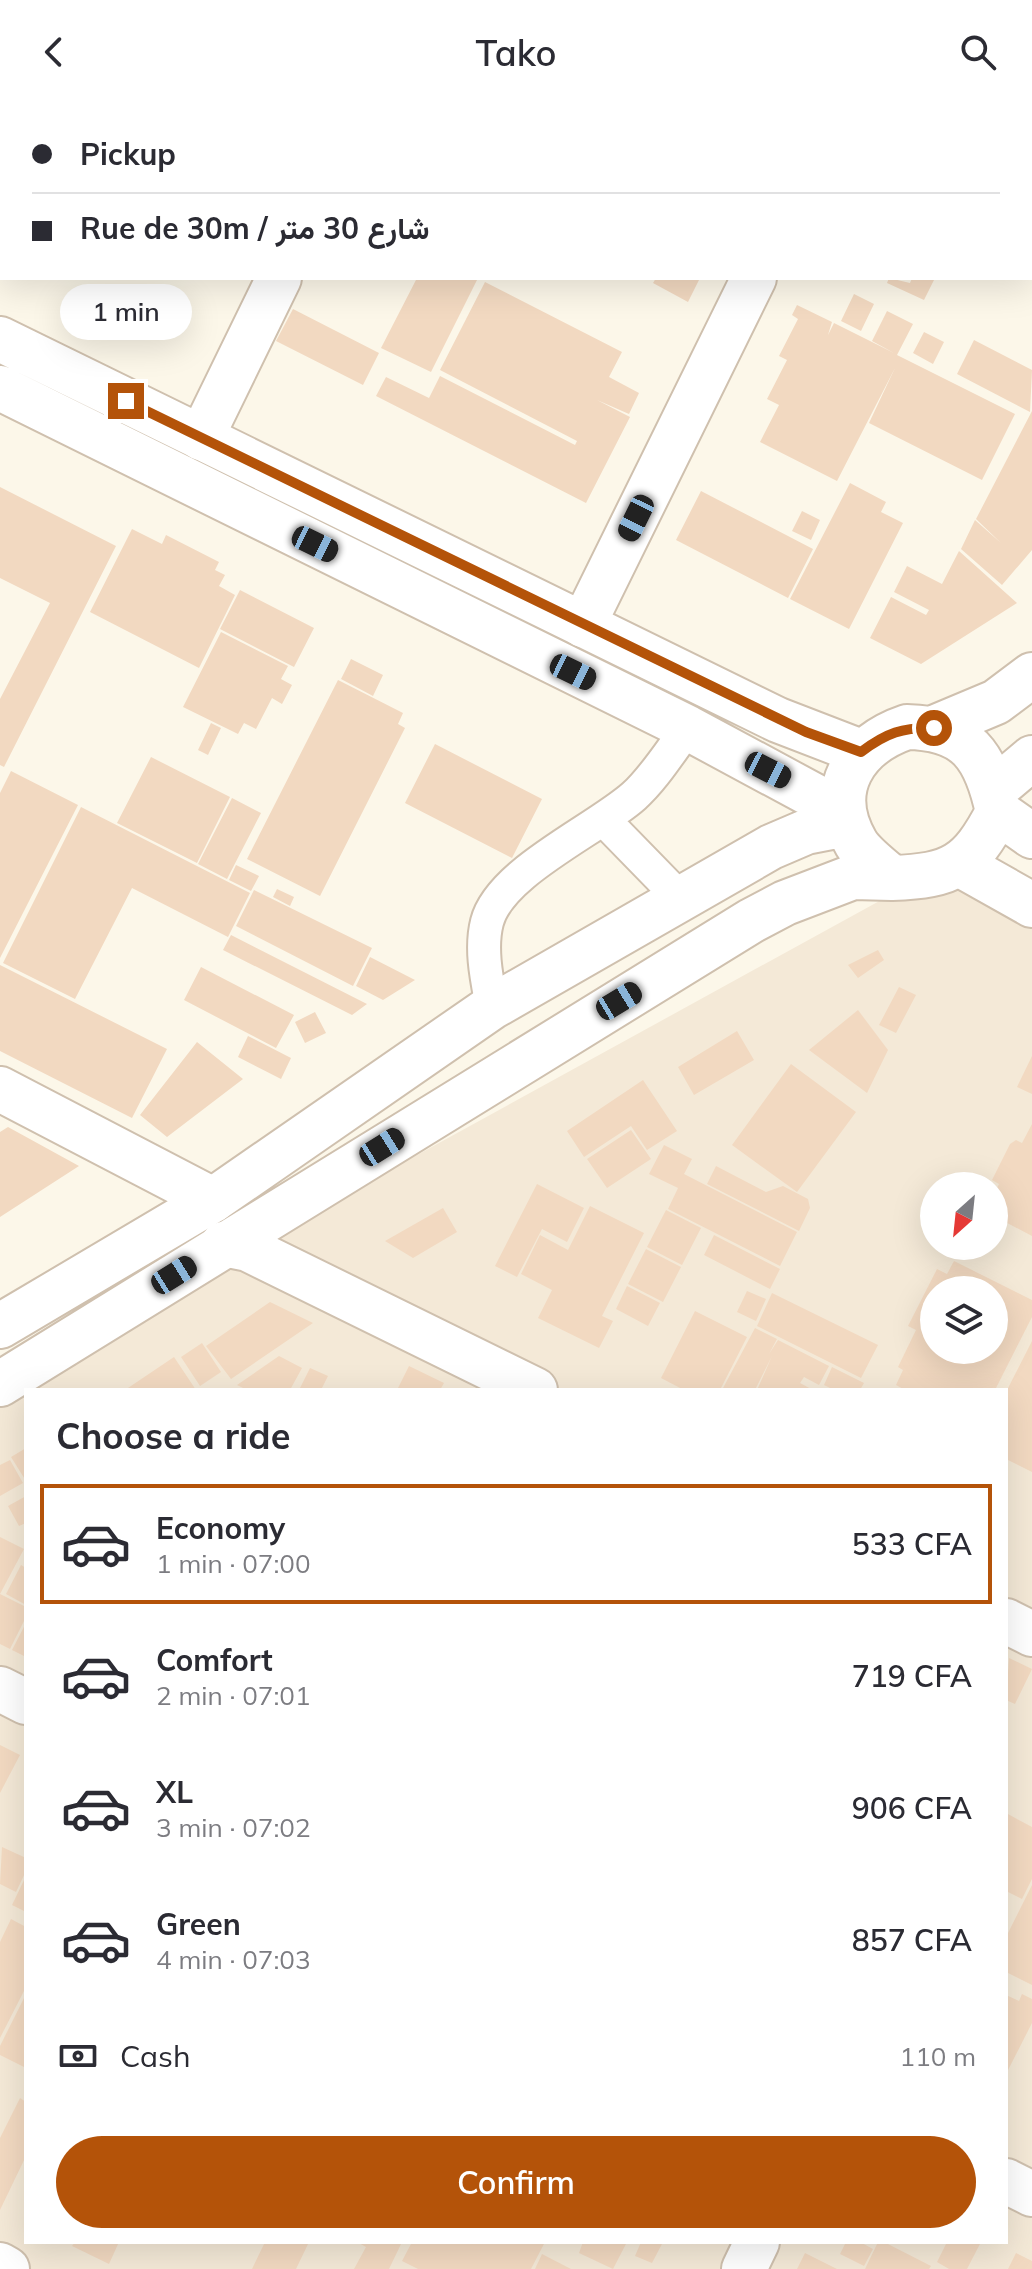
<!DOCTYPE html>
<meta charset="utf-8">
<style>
body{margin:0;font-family:Mulish,Vazirmatn,sans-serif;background:#f7f7f7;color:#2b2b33;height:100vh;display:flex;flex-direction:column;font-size:30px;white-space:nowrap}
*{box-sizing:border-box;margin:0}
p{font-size:26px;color:#7c7c81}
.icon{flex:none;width:44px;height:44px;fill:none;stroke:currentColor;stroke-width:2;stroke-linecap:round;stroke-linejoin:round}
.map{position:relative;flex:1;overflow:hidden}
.drawer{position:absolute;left:24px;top:1284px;width:984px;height:856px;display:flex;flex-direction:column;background:#fff;border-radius:0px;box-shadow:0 8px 32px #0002}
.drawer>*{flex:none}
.top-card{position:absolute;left:0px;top:0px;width:1032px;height:176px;box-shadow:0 8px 32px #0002;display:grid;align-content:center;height:176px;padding:0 32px;background:#fff}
.needle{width:52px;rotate:207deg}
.tools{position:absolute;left:920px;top:1068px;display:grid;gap:16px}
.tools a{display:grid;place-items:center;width:88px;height:88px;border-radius:50%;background:#fff;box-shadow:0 8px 32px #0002;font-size:40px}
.end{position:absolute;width:36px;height:36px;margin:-18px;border:10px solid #b45309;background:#fff;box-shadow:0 0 0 4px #fff}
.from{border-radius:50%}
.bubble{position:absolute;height:56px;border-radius:28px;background:#fff;box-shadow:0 8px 32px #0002;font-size:26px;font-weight:600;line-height:56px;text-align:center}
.car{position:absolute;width:24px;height:48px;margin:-24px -12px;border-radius:10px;box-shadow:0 0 6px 2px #0007;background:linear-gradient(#222 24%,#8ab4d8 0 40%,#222 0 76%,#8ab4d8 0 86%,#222 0)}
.top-card b{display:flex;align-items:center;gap:28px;height:76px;font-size:30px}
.top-card b+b{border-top:2px solid #e1e1e2}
.top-card i{width:20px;height:20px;background:#2b2b33}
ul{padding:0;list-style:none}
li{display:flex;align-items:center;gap:24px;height:120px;margin:0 16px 12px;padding:0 16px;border:4px solid transparent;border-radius:0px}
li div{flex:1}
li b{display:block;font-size:30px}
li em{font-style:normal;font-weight:600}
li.on{border-color:#b45309}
li>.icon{width:72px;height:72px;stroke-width:1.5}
h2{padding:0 32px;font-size:36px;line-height:96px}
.pay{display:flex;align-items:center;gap:20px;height:88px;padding:0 32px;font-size:30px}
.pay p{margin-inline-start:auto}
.cta{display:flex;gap:16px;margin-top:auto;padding:16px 32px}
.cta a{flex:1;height:92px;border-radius:48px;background:#b45309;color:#fff;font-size:32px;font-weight:600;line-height:92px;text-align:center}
header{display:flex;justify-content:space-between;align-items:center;height:104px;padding:0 32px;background:#fff;font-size:36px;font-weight:600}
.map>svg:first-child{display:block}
</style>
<header><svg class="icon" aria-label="back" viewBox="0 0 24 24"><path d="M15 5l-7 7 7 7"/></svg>Tako<svg class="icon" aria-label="search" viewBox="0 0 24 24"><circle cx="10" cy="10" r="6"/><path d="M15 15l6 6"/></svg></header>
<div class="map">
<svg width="1032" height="2165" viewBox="0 0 1032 2165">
<rect width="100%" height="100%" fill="#fcf7e9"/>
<!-- residential -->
<path fill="#f4e9d7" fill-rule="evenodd" d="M 934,767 L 1032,816 L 1032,2165 L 0,2165 L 0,1280 ZM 934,1082 L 994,1082 L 994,1142 L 934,1142 ZM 934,1186 L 994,1186 L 994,1246 L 934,1246 ZM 26,1286 L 1006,1286 L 1006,2138 L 26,2138 Z"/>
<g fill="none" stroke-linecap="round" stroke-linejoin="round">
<!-- stream -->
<path stroke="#a3cbd8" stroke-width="16" d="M 0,75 L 2,73"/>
</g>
<!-- building -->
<path fill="#f2d9c1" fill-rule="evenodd" d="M 417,174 L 478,174 L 431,268 L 381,244 Z
M 656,174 L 700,174 L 688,198 L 653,179 Z
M 889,174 L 910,179 L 912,174 L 935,174 L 924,196 L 887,179 Z
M 485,178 L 622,248 L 609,273 L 639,289 L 629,310 L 597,296 L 630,313 L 586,399 L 376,292 L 386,273 L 429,294 L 440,272 L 575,341 L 577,337 L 440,266 Z
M 854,190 L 874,200 L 861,227 L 841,217 Z
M 797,201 L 832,218 L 828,231 L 834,219 L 894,249 L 872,237 L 887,207 L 913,220 L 897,251 L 1015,310 L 982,376 L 869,319 L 895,264 L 837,377 L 760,338 L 779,301 L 767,295 L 787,256 L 779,252 L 798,215 L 792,211 Z
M 293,205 L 379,249 L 363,281 L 276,237 Z
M 924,228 L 944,238 L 933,260 L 913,249 Z
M 974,236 L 1032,266 L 1030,308 L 957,270 Z
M 1032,307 L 1032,446 L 1002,481 L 961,445 L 975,416 L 1001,439 L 976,415 Z
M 850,379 L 886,398 L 881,408 L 903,419 L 849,525 L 790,495 Z
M 0,383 L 116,442 L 4,663 L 0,661 L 0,595 L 50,499 L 0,474 Z
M 701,387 L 813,445 L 788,494 L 676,436 Z
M 802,407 L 820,416 L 811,436 L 792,427 Z
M 132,425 L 162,440 L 166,431 L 219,458 L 215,466 L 225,471 L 219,482 L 235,491 L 199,564 L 90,508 Z
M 959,447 L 1017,499 L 921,560 L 870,534 L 891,493 L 926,511 L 929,506 L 894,488 L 907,462 L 942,480 Z
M 240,486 L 314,524 L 294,563 L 220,525 Z
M 221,528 L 288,562 L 281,575 L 292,581 L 282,600 L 272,594 L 256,625 L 244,619 L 238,630 L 183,603 Z
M 351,555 L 383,571 L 373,592 L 341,575 Z
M 338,576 L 403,609 L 398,620 L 405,624 L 320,792 L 247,755 Z
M 211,619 L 221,624 L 208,651 L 198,646 Z
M 435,640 L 542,695 L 512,754 L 405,699 Z
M 151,653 L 230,693 L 197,759 L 117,719 Z
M 11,667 L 78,701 L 0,854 L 0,689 Z
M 232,694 L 261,709 L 227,775 L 198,760 Z
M 81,703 L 250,789 L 228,833 L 132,784 L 75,895 L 3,859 Z
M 236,761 L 259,772 L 251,787 L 229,776 Z
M 277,785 L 294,793 L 290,802 L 273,793 Z
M 254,786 L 372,844 L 353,882 L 236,822 Z
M 231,831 L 367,900 L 352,911 L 223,846 Z
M 878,846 L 884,856 L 858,874 L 848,861 Z
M 370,853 L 415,876 L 383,896 L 356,882 Z
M 0,861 L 167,945 L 132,1014 L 0,947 Z
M 201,863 L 294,911 L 276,944 L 184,896 Z
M 899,883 L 916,891 L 896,929 L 879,921 Z
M 858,906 L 888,946 L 867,989 L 809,946 Z
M 315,908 L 326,929 L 305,939 L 295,918 Z
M 737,927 L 754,956 L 694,991 L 678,963 Z
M 248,932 L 291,954 L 281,975 L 238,953 Z
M 197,938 L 243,975 L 167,1033 L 140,1011 Z
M 1032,952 L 1032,990 L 1017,983 Z
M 791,960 L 856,1008 L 797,1088 L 732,1041 Z
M 643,976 L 677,1027 L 647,1046 L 631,1022 L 584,1053 L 567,1027 Z
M 1032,1020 L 1032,1132 L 994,1112 L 994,1090 L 999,1080 L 992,1076 L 1010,1040 L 1016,1036 L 1022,1039 Z
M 8,1023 L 79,1062 L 0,1113 L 0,1028 Z
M 631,1026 L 651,1055 L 607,1084 L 587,1055 Z
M 664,1041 L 692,1055 L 684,1070 L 797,1128 L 780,1162 L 668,1105 L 678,1084 L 649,1070 Z
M 716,1062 L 766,1088 L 783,1082 L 808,1095 L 810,1104 L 799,1127 L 707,1080 Z
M 537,1080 L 584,1104 L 567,1138 L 542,1125 L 517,1173 L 495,1162 Z
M 590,1102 L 644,1129 L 602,1212 L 613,1217 L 599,1244 L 538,1214 L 552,1186 L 521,1170 L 540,1131 L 568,1146 Z
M 443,1104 L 457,1128 L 413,1154 L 385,1137 Z
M 666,1106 L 701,1124 L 682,1161 L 647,1143 Z
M 714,1131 L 780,1165 L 770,1185 L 704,1151 Z
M 646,1145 L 681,1163 L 663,1198 L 628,1180 Z
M 954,1157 L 1032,1196 L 1032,1213 L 995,1286 L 905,1286 L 896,1281 L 903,1266 L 898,1263 L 916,1226 L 908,1222 L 937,1165 L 947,1170 ZM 934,1186 L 994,1186 L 994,1246 L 934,1246 Z
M 627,1182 L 660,1199 L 648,1222 L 616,1205 Z
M 747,1187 L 766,1195 L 756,1217 L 737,1208 Z
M 772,1189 L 878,1241 L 861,1274 L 757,1222 Z
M 270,1198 L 313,1219 L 231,1275 L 206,1242 Z
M 695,1207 L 747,1233 L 720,1286 L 684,1286 L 661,1274 Z
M 755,1224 L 777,1235 L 769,1250 L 778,1236 L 829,1262 L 819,1281 L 804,1273 L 800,1279 L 813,1286 L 757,1286 L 772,1252 L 755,1286 L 722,1286 Z
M 1032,1237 L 1032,1368 L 1006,1355 L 1006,1288 Z
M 202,1239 L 221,1268 L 200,1282 L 181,1253 Z
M 279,1252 L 302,1264 L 290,1286 L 247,1286 L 237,1281 Z
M 174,1253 L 196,1286 L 125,1286 Z
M 409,1262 L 444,1279 L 440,1286 L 397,1286 Z
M 832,1263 L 864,1279 L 860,1286 L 834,1286 L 824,1281 Z
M 310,1264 L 328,1272 L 321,1286 L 299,1286 Z
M 26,1344 L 26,1377 L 11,1353 Z
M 10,1356 L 23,1379 L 0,1392 L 0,1361 Z
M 26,1392 L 26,1419 L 19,1422 L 8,1402 Z
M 0,1433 L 24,1445 L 0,1490 L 26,1503 L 26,1513 L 10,1545 L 0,1540 Z
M 21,1461 L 26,1464 L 26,1501 L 6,1490 Z
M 26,1519 L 26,1553 L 12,1546 Z
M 1009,1554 L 1032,1565 L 1015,1600 L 1006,1596 Z
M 0,1641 L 20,1651 L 0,1689 Z
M 1006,1709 L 1032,1723 L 1032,1775 L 1022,1795 L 1006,1787 Z
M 2,1743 L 26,1754 L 26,1767 L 16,1788 L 0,1780 Z
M 26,1772 L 26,1808 L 12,1801 Z
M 1032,1781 L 1032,1881 L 1006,1868 L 1006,1833 Z
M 11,1815 L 26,1823 L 26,1883 L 0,1934 L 0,1838 Z
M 26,1890 L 26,1964 L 0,1951 L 0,1942 Z
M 1022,1890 L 1032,1895 L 1032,1919 L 1006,1970 L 1006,1891 L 1019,1897 Z
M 20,1994 L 26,1998 L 26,2052 L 0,2106 L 0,2034 Z
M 75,2138 L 119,2138 L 109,2160 L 72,2142 Z
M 265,2138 L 309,2138 L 296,2165 L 252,2165 Z
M 357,2138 L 402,2138 L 389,2165 L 354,2165 L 366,2143 Z
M 412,2138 L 545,2138 L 531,2165 L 418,2165 L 402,2157 Z
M 583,2138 L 627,2138 L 613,2165 L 579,2149 Z
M 641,2138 L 663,2138 L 652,2159 L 635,2152 Z
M 846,2138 L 860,2138 L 873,2145 L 864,2162 L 840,2150 Z
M 878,2138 L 884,2138 L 931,2162 L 929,2165 L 865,2165 Z
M 947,2138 L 981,2138 L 967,2165 L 949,2165 L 937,2158 Z
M 805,2149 L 837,2165 L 797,2165 Z
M 1016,2149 L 1032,2157 L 1032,2165 L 1008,2165 Z
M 542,2150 L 571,2165 L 535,2165 Z"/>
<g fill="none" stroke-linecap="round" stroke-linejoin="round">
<defs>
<path id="service" d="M 603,715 L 681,795
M 492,903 C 487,876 480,845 487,818 C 500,768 596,726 634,692 C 655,673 671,646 688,624"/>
<path id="minor" d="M 444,2 L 446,0
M 839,2 L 840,0
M 201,334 L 279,174
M 583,521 L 754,174
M 0,985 L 213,1096
M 223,1140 L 248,1145 L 535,1286
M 1006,1517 L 1032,1530
M 0,1585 L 26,1598
M 1006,2077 L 1032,2090
M 0,2161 L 7,2165
M 744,2165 L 757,2138"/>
<path id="tertiary" d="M 0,235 L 778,616 L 861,648
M 0,284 L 688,624 L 844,708
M 907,623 C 968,624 986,652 998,708 C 970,762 952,772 892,774 C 880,763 864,752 856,739 C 825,686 854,641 907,623 Z
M 934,624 L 996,598 L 1032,571
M 993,687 L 1032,654
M 998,708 L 1032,732
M 961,761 L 1032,801
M 0,1222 L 213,1096 L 492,903 L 771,743 L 806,728 L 847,720
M 0,1280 L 751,817 L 785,799 L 853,773 L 892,774"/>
</defs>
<!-- service casing -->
<use href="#service" stroke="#cfc0ae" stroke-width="36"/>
<!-- minor casing -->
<use href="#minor" stroke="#cfc0ae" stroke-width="48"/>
<!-- tertiary casing -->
<use href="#tertiary" stroke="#cfc0ae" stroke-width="48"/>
<!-- service -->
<use href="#service" stroke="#fff" stroke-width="32"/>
<!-- minor -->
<use href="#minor" stroke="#fff" stroke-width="44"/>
<!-- tertiary -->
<use href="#tertiary" stroke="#fff" stroke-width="44"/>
</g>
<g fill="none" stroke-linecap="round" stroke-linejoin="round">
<!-- route -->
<path stroke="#b45309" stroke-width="10" d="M 126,297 L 806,628 L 861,648 C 886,629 903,623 934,624"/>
</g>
</svg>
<div class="tools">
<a><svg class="needle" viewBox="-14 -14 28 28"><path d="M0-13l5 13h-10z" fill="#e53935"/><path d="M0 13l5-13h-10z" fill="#7c7c81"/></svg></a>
<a><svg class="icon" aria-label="layers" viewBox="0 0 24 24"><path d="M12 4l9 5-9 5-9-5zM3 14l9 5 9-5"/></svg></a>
</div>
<i class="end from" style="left:934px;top:624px"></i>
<i class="end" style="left:126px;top:297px"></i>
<div class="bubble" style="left:60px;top:180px;width:132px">1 min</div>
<i class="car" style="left:636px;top:414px;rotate:206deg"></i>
<i class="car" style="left:315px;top:440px;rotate:116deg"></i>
<i class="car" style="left:573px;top:568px;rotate:116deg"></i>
<i class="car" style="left:768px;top:666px;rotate:117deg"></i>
<i class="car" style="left:619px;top:897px;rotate:59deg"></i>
<i class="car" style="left:382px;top:1043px;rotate:58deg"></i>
<i class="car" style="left:174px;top:1171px;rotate:58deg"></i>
<div class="top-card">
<b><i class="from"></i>Pickup</b>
<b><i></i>Rue de 30m / شارع 30 متر</b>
</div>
<section class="drawer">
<h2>Choose a ride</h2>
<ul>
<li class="on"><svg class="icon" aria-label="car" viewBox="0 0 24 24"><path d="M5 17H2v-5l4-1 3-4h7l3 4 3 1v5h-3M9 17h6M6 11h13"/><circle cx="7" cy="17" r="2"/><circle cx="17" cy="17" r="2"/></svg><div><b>Economy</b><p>1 min · 07:00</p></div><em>533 CFA</em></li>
<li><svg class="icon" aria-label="car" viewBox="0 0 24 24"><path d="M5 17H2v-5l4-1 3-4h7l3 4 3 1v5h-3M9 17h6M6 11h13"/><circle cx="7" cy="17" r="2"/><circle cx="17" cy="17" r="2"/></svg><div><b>Comfort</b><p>2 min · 07:01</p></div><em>719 CFA</em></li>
<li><svg class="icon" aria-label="car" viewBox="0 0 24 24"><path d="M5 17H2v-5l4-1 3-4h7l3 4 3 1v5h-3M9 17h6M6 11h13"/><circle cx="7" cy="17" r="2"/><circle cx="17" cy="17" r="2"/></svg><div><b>XL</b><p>3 min · 07:02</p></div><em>906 CFA</em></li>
<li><svg class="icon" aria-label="car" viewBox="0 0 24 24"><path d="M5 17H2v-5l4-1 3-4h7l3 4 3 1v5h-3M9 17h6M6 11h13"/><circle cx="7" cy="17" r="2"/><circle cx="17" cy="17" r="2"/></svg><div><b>Green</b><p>4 min · 07:03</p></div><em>857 CFA</em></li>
</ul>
<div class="pay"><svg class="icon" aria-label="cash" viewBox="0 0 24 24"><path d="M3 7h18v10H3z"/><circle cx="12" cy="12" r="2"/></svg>Cash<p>110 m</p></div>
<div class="cta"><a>Confirm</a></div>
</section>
</div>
